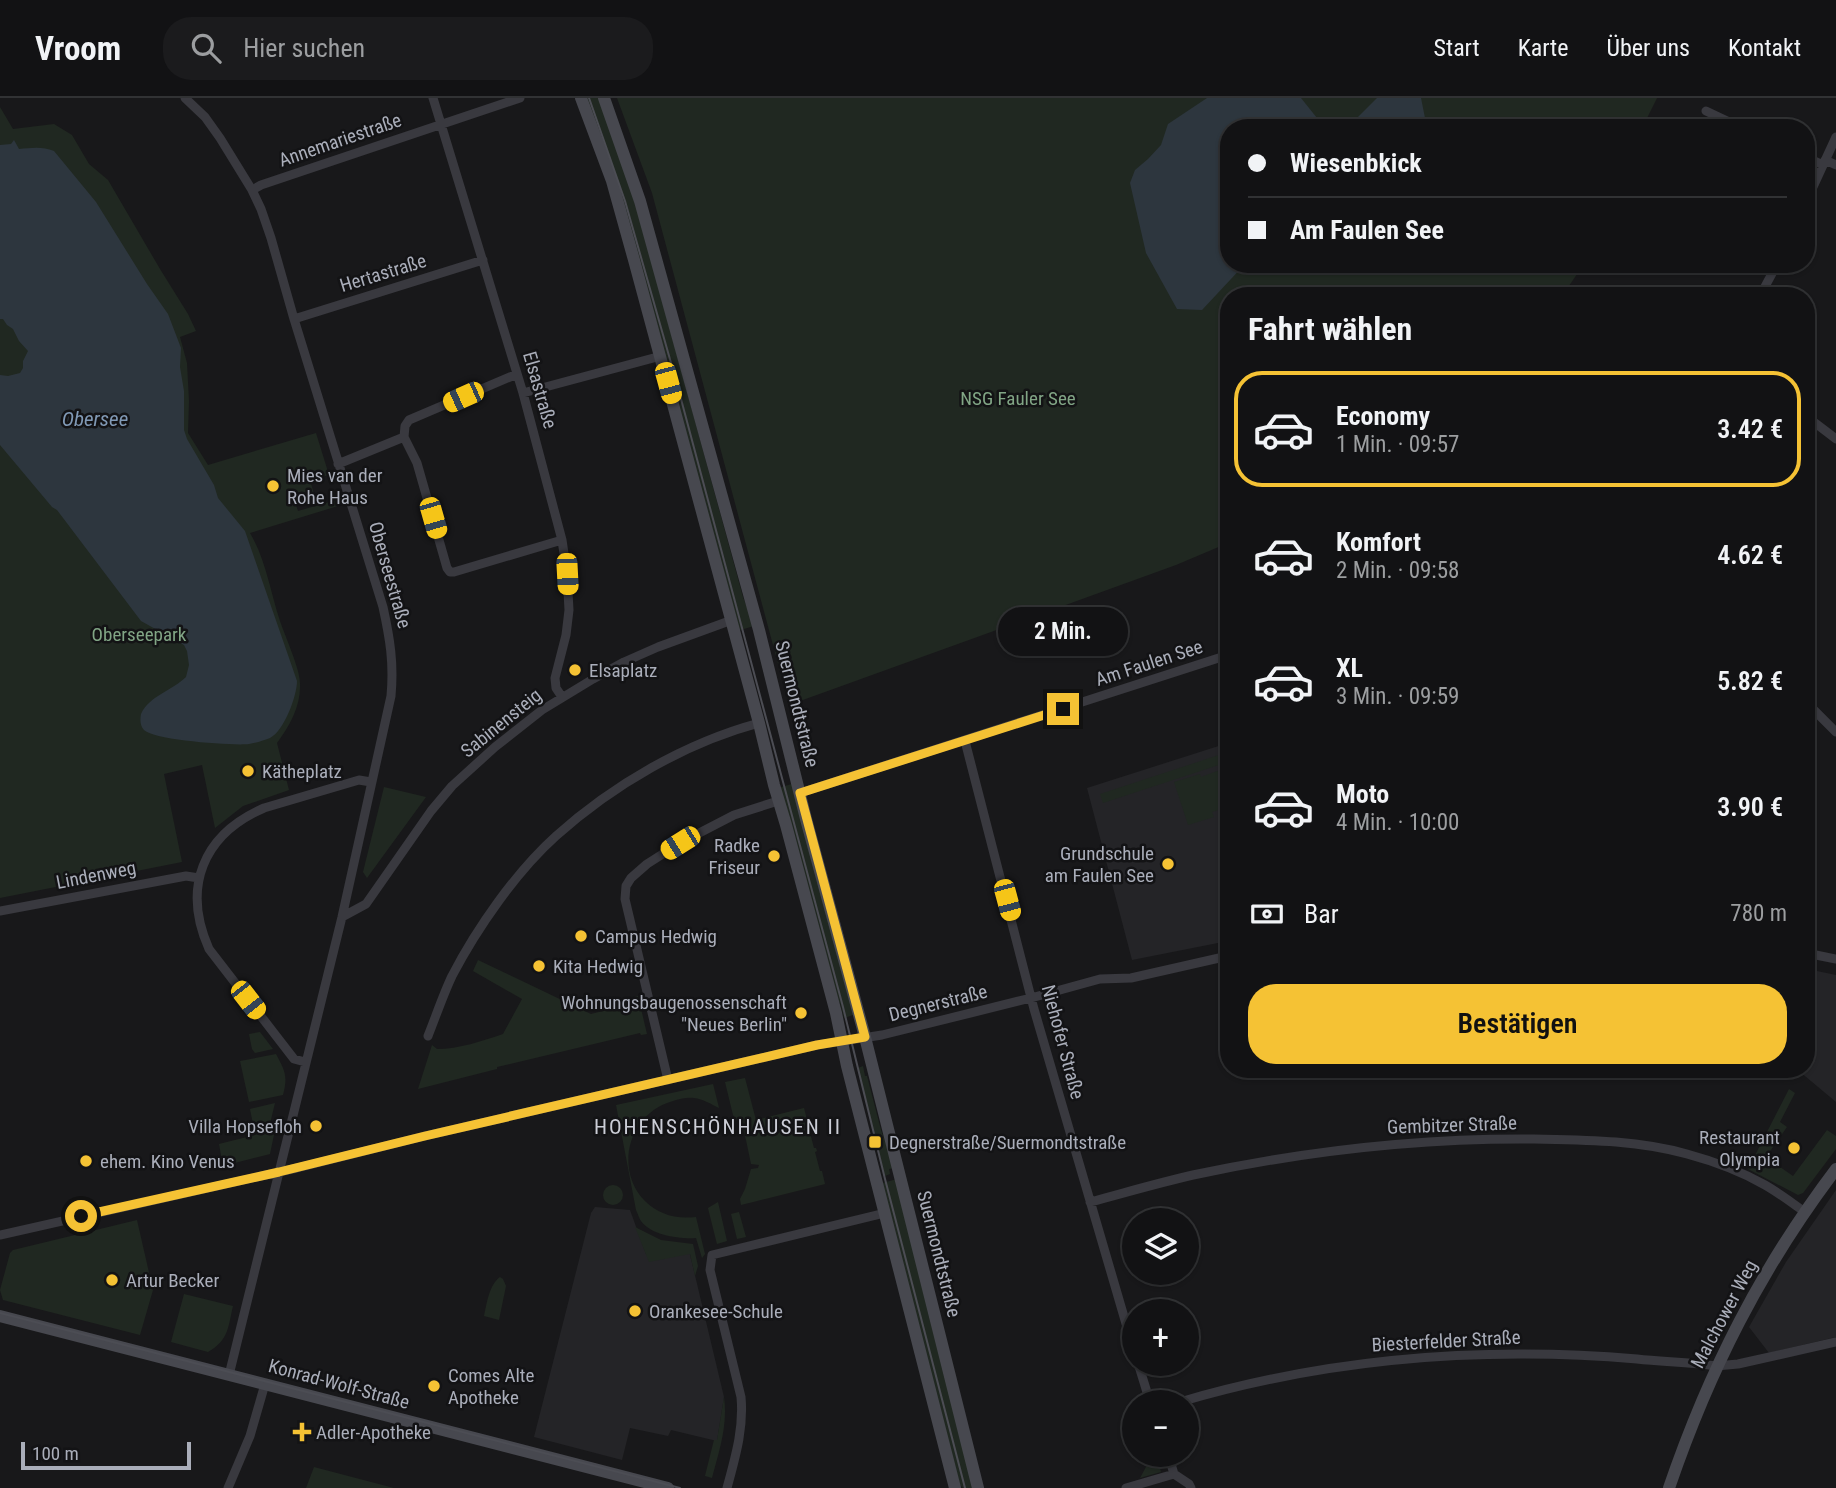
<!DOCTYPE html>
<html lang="de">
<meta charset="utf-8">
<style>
body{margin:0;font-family:"Roboto Condensed",sans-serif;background:#1b1b1d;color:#f1f3f6;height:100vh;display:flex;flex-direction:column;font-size:26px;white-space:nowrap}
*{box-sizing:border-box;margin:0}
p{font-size:23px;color:#9c9ea0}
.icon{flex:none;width:38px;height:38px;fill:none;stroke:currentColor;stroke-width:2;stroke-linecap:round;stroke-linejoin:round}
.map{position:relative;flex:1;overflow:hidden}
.sheet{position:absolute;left:1220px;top:189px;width:595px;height:791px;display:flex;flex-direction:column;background:#121214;border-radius:28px;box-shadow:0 2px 5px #0004,0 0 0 2px #313234}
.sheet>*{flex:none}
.banner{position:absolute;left:1220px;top:21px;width:595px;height:154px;border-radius:28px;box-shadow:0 2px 5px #0004,0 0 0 2px #313234;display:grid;align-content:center;height:154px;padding:0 28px;background:#121214}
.fabs{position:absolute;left:1122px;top:1110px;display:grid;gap:14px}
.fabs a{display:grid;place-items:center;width:77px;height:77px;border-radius:50%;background:#121214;box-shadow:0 2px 5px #0004,0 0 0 2px #313234;font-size:35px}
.scale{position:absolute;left:21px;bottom:18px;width:170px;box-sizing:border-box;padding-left:7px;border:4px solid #aaaeba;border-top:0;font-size:19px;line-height:24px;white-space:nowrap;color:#aaaeba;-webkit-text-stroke:5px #131315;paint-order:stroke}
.end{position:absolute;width:32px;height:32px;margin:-16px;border:9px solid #f5c234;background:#111;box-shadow:0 0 0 4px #111}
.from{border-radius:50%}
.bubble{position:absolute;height:49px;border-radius:24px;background:#121214;box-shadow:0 2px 5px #0004,0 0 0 2px #313234;font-size:23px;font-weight:600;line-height:49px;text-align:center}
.car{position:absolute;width:21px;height:42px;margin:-21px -10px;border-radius:9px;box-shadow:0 0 5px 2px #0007;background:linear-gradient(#f5c518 24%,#345 0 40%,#f5c518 0 76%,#345 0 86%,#f5c518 0)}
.banner b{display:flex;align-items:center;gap:24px;height:66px;font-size:26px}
.banner b+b{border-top:2px solid #313234}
.banner i{width:18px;height:18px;background:#f1f3f6}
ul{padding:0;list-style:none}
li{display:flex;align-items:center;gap:21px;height:116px;margin:0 14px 10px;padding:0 14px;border:4px solid transparent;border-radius:28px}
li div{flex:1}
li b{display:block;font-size:26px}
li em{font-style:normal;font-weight:600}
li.active{border-color:#f5c234}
li>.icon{width:63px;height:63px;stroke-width:1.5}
h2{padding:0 28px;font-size:32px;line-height:84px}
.pay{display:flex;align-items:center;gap:18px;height:77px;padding:0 28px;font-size:26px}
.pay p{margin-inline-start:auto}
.action{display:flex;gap:14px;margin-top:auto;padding:14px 28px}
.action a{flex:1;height:80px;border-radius:28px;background:#f5c234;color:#111;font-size:28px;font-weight:600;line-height:80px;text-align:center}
header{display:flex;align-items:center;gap:42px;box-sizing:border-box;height:98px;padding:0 35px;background:#121214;border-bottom:2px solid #313234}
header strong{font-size:33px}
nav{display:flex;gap:38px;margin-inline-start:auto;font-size:24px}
.search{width:490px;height:63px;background:#1b1b1d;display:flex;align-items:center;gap:18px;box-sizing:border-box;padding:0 24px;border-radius:28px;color:#9c9ea0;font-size:26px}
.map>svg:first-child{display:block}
</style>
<header>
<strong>Vroom</strong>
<div class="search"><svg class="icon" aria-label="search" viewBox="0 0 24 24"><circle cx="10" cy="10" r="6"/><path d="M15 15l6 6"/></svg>Hier suchen</div>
<nav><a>Start</a><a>Karte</a><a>Über uns</a><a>Kontakt</a></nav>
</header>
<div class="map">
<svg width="1836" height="1390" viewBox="0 0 1836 1390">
<rect width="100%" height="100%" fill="#18181a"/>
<!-- built -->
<path fill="#242427" d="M 1228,645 L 1228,843 L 1132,862 L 1087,690 Z
M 1817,873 L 1836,877 L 1836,1004 L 1799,973 L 1792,972 L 1806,971 L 1806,917 Z
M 1836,1092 L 1836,1239 L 1769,1255 L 1749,1229 L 1786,1164 Z
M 595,1109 L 630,1112 L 646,1156 L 688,1148 L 724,1299 L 717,1343 L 671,1332 L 668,1338 L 630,1330 L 622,1362 L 534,1339 L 591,1115 Z"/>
<!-- green -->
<path fill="#202821" d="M 587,0 L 601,0 L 632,92 L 743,499 L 754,528 L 737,533 Z
M 617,0 L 1657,0 L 1642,30 L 1228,30 L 1228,166 L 1584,166 L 1562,198 L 1228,198 L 1228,445 L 1176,467 L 789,607 L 652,95 Z
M 0,9 L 13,31 L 54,26 L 72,37 L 89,66 L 108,82 L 160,171 L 188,216 L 196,233 L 180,239 L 187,265 L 189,303 L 188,335 L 208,367 L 316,335 L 329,377 L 310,382 L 314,396 L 294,401 L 298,413 L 336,402 L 338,408 L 250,435 C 266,462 270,493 280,523 C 285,538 300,571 300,585 C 301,608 290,627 277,645 L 289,692 L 243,708 L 215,730 L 202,667 L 164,676 L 182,764 L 0,800 Z
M 1228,654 L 1228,664 L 1103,705 L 1100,696 Z
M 1228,669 L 1228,709 L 1212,714 L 1214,719 L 1188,727 L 1174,684 L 1200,676 L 1201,679 Z
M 795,685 L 853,917 L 844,920 L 840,905 L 837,903 L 778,690 Z
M 384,689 L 426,699 L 367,780 L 363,774 Z
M 478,862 L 591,916 L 627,907 L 626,901 L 638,898 L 647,936 L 641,937 L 640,935 L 497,969 L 497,971 L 418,991 L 432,947 L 437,951 C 459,951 482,943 503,936 L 522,901 L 473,873 Z
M 260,934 L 273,951 L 255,955 L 252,951 L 249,936 Z
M 276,956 C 285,973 288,978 283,997 L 249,1004 L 240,963 Z
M 863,968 L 865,978 L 867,978 L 881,1032 L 894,1070 L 889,1071 L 890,1076 L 885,1078 L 858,970 Z
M 745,980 L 756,1022 L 804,1010 L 808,1026 L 810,1026 L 811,1030 L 809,1031 L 814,1050 L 816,1050 L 817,1053 L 815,1054 L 820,1073 L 822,1073 L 825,1086 L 741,1107 L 740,1101 L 745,1091 L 751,1071 L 758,1070 L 759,1067 L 751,1066 L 746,1042 L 744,1034 L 733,1017 L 725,984 Z
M 713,986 L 719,1010 C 711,1006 703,1001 694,1000 C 687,999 679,1001 673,1003 C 619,1018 612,1093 663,1115 C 674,1120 685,1120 696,1119 L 705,1156 L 702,1160 L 696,1140 C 680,1141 652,1138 641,1123 C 640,1122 637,1114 636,1112 L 616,1007 Z
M 1789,991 L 1795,995 L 1780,1024 L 1787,1029 L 1766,1059 L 1793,1078 L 1827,1032 L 1836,1038 L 1836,1051 L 1803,1095 L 1798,1097 L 1748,1071 Z
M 275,1005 L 269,1030 L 254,1031 L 250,1011 Z
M 275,1032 L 270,1056 L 223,1068 L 219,1046 Z
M 897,1081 L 974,1390 L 963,1390 L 960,1387 L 879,1086 Z
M603 1097a10 10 0 1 1 20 0a10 10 0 1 1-20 0Z
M 718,1104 L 727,1143 L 717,1146 L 708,1110 Z
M 739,1114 L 746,1139 L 737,1141 L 731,1116 Z
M 137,1122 L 153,1192 L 140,1237 L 3,1202 L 0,1192 L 10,1155 L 13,1152 Z
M 635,1129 L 661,1142 L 693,1146 L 698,1168 L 695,1178 L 690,1156 L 649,1164 Z
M 500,1179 L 503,1181 L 506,1188 L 499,1222 L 484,1218 C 487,1205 489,1187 500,1179 Z
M 184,1196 L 233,1208 C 228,1229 229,1242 208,1254 L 171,1244 Z
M 724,1299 C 728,1328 719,1353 712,1380 L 705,1378 L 714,1342 L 717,1342 Z
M 1153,1356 L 1156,1356 L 1161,1374 L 1140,1380 Z
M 314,1369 L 394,1390 L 306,1390 Z"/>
<!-- water -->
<path fill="#2d363e" d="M 1207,0 L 1301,0 L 1317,20 L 1331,30 L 1228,30 L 1228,166 L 1245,166 L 1202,212 L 1177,211 L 1146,155 L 1130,85 L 1135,72 L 1148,61 L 1161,47 L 1168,26 Z
M 1377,0 L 1421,0 L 1427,30 L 1345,30 L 1349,28 Z
M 14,42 L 19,51 C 31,50 42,48 54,53 L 96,104 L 147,186 L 168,216 L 181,250 L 180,269 L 184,293 L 184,332 L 187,341 L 214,387 L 218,400 L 245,433 L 297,583 C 297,598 284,633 270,640 C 265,642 256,645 249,646 C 234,648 153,642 144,632 C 140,628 140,621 141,616 C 149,598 173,592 186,579 L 189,567 L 187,553 L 184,547 L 141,523 L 57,412 L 52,409 L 0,347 L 0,277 L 8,278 L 20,275 L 23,270 L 23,263 L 28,253 L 19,243 L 13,231 L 7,227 L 3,221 L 0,221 L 0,47 L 11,46 Z"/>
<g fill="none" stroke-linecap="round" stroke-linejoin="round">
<!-- street -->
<path stroke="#39393f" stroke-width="9" d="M 185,0 L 205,19 L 220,40 L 252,92 L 261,111 L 271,140 L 294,221 L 383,509 C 390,541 394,565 391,598 L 342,819 L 229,1277
M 433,0 L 523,295 L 562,442 L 567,476 L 569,512 L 566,537 L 555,580 L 556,590 L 562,599
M 1706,13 L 1742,30
M 1806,59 L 1823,67
M 1825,62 L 1836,67
M 252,92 L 261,87 L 520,0
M 1806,104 L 1836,39
M 1760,198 L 1777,166
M 294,221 L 483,162
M 523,295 L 661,258
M 1806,318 L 1836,341
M 404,339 L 417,365 L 447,470 L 450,474 L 454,474 L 562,442
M 404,339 L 405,328 L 409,322 L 517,276
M 338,366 L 404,339
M 1806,604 L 1836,634
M 965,643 L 1034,911 L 1134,1253
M 800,695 L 1228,557
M 0,813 L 170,781 L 186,778 L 199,780
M 342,819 L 366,806 L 431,713 L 452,688 L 495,649 L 542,612 L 593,581 L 624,564 L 658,549 L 732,522
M 1806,855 L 1836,861
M 428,938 C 436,918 443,897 452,878 C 477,830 516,774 556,738 C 613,687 685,645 759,625
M 305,964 L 294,961 L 209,851 C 182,790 202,737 264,710 L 359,682 L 371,684
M 668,982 L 625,801 L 626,788 L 631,780 L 647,766 L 680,745 L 734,717 L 778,703
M 1090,1104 C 1124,1095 1158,1085 1193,1077 C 1305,1053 1419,1040 1534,1041 C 1585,1042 1637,1042 1687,1056 C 1713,1063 1742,1074 1765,1087 C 1779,1095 1792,1105 1805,1114
M 0,1137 L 297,1070 L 425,1038 L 817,947 L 882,937 L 1031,900 L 1100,881 L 1131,880 L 1228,858
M 1138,1265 L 1150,1304
M 1180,1304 C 1329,1260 1482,1248 1637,1261 C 1664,1264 1690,1264 1716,1268 L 1738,1266 L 1836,1244
M 1168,1356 L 1174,1376
M 1174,1376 L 1189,1386 L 1191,1390
M 228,1390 L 250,1338 L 265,1286
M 727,1390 C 735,1360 744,1331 741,1299 L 710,1172 L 712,1157 L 885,1115
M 1126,1390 L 1174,1376"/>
<!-- secondary -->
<path stroke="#47484f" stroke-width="12" d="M 581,0 L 612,83 L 634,162 L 759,625 L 774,687 L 786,727 L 836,915 L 847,968 L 955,1390
M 604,0 L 640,103 L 759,532 L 806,721 L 865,939 L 978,1390
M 0,1218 L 668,1390
M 1669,1390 C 1709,1273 1761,1170 1836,1071"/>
<!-- tram -->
<path stroke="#4c4d54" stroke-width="2" d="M 589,0 L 625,103 L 677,286 L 843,909 L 885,1081 L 965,1390
M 0,1215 L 680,1390"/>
</g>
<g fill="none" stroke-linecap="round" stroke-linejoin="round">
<!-- route -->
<path stroke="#f5c234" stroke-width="9" d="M 81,1118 L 279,1074 L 425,1038 L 817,947 L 865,939 L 800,695 L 1063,611"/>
</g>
<!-- markers -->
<g fill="#f5c234" stroke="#131315" stroke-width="2.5">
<circle cx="273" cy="388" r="7"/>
<circle cx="575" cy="572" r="7"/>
<circle cx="248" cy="673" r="7"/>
<circle cx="774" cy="758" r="7"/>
<circle cx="1168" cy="766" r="7"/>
<circle cx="581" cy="838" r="7"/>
<circle cx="539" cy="868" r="7"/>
<circle cx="801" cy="915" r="7"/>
<circle cx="316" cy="1028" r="7"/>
<rect x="868" y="1037" width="14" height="14" rx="3.5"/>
<circle cx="1794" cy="1050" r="7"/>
<circle cx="86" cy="1063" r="7"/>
<circle cx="112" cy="1182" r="7"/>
<circle cx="635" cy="1213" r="7"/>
<circle cx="434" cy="1288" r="7"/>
<path d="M298.5 1323.5h7v7h7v7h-7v7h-7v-7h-7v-7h7z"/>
</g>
<g text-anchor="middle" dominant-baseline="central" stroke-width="5" stroke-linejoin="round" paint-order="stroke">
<!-- street labels -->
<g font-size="19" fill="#aaaeba" stroke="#131315">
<text transform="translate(340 42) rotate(-19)">Annemariestraße</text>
<text transform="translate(383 175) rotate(-17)">Hertastraße</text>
<text transform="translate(540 292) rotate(74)">Elsastraße</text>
<text transform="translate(390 477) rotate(74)">Oberseestraße</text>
<text transform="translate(1149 565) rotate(-18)">Am Faulen See</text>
<text transform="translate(797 606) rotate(76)">Suermondtstraße</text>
<text transform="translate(501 625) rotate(-39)">Sabinensteig</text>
<text transform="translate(96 777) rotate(-11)">Lindenweg</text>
<text transform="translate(938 905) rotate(-14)">Degnerstraße</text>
<text transform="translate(1063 944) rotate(75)">Niehofer Straße</text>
<text transform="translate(1452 1027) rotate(-2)">Gembitzer Straße</text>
<text transform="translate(939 1156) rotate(76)">Suermondtstraße</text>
<text transform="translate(1724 1216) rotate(-62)">Malchower Weg</text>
<text transform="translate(1446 1243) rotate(-3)">Biesterfelder Straße</text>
<text transform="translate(339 1286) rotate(15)">Konrad-Wolf-Straße</text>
</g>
<!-- park labels -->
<g font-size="19" fill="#81a585" stroke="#131315">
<text x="1018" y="300">NSG Fauler See</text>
<text x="139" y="536">Oberseepark</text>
</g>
<!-- poi labels -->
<g font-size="19" fill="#aaaeba" stroke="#131315" text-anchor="start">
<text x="287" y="377">Mies van der<tspan x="287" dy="22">Rohe Haus</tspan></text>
<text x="589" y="572">Elsaplatz</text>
<text x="262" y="673">Kätheplatz</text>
<text x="760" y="747" text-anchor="end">Radke<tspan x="760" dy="22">Friseur</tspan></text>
<text x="1154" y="755" text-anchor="end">Grundschule<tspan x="1154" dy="22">am Faulen See</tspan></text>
<text x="595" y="838">Campus Hedwig</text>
<text x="553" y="868">Kita Hedwig</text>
<text x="787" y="904" text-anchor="end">Wohnungsbaugenossenschaft<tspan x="787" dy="22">"Neues Berlin"</tspan></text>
<text x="302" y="1028" text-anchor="end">Villa Hopsefloh</text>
<text x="1780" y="1039" text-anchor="end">Restaurant<tspan x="1780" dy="22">Olympia</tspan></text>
<text x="889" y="1044">Degnerstraße/Suermondtstraße</text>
<text x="100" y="1063">ehem. Kino Venus</text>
<text x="126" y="1182">Artur Becker</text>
<text x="649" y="1213">Orankesee-Schule</text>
<text x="448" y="1277">Comes Alte<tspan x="448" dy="22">Apotheke</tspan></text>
<text x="316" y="1334">Adler-Apotheke</text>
</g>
<!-- water labels -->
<g font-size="21" font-style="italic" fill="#8099b5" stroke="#131315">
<text x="95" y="321">Obersee</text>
</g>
<!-- neighbourhood labels -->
<g font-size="21" letter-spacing="2" fill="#cbcdd6" stroke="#131315">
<text x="718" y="1029">HOHENSCHÖNHAUSEN II</text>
</g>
</g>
</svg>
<div class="fabs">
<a><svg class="icon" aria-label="layers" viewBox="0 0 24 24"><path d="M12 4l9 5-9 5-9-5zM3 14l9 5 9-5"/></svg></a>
<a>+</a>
<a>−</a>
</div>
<div class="scale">100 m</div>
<i class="end from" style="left:81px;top:1118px"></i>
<i class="end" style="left:1063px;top:611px"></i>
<div class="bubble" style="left:998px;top:509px;width:130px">2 Min.</div>
<i class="car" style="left:668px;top:285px;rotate:165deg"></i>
<i class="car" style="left:463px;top:299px;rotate:246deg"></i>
<i class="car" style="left:433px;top:420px;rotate:164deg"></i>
<i class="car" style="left:567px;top:476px;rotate:177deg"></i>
<i class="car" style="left:680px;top:745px;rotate:238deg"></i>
<i class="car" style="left:1007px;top:802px;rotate:165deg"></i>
<i class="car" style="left:248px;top:902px;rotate:142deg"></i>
<div class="banner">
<b><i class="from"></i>Wiesenbkick</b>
<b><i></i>Am Faulen See</b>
</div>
<section class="sheet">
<h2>Fahrt wählen</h2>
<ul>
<li class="active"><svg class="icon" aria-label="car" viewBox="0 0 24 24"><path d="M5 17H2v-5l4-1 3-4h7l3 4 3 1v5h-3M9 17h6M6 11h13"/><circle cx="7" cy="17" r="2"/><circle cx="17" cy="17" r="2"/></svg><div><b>Economy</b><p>1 Min. · 09:57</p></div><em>3.42 €</em></li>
<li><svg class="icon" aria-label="car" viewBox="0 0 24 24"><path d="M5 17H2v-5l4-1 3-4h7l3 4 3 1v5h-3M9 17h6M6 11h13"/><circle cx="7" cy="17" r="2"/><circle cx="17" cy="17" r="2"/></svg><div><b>Komfort</b><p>2 Min. · 09:58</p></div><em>4.62 €</em></li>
<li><svg class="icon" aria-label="car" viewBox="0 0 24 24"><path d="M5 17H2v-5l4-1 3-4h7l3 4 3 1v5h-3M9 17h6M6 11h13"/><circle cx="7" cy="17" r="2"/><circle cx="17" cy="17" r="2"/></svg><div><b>XL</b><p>3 Min. · 09:59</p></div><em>5.82 €</em></li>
<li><svg class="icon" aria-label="car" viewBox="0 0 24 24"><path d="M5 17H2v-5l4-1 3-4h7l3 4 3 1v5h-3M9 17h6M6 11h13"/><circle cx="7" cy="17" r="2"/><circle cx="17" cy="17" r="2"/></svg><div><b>Moto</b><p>4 Min. · 10:00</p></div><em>3.90 €</em></li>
</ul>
<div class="pay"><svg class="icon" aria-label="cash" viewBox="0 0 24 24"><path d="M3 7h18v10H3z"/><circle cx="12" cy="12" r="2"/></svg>Bar<p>780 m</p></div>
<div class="action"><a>Bestätigen</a></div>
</section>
</div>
